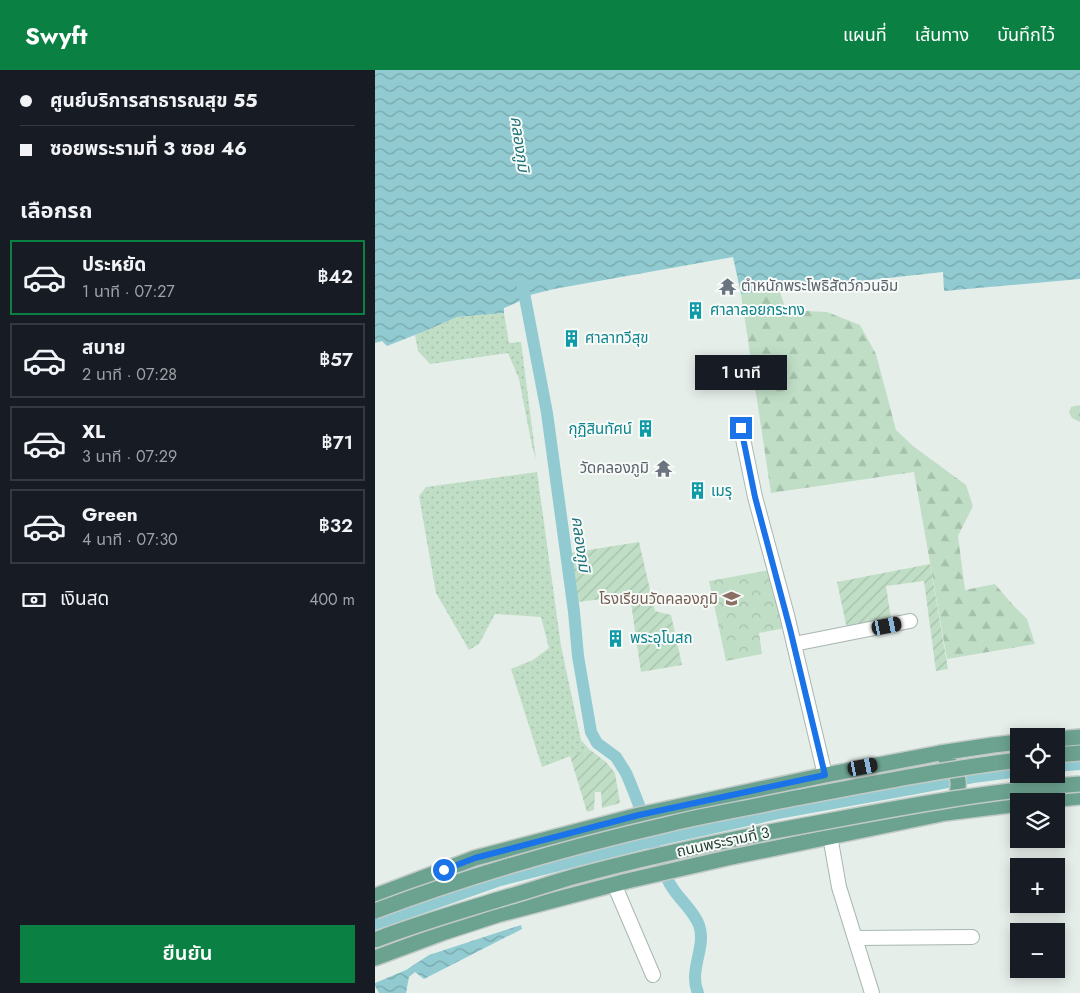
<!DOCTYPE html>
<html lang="th">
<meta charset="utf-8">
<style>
body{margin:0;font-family:Jost,"Noto Sans Thai",sans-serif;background:#242831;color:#f1f3f6;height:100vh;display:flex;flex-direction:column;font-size:19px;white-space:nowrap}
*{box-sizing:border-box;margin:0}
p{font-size:16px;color:#9ea1a6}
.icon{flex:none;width:28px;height:28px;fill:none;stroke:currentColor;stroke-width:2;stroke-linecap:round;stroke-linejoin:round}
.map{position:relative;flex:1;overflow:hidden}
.sheet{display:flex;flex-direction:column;background:#171b24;width:375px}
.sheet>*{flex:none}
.banner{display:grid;align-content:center;height:110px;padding:0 20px;background:#171b24}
.controls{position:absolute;left:635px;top:658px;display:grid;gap:10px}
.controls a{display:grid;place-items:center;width:55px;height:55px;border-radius:0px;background:#171b24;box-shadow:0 2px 12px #0003;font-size:25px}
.end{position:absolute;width:22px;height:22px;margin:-11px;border:6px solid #1a73e8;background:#fff;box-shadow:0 0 0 2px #fff}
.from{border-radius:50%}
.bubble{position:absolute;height:35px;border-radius:0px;background:#171b24;box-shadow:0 2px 12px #0003;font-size:16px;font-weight:600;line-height:35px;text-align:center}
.car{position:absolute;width:15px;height:30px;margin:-15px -8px;border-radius:6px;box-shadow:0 0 4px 1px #0007;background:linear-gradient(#222 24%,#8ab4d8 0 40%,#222 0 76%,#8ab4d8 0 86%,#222 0)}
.banner b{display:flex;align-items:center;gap:18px;height:48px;font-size:19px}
.banner b+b{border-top:1px solid #363941}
.banner i{width:12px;height:12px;background:#f1f3f6}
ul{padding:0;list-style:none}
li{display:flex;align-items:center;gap:15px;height:75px;margin:0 10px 8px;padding:0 10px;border:2px solid #363941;border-radius:0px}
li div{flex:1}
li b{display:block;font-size:19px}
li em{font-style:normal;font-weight:600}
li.active{border-color:#0b8043}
li>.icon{width:45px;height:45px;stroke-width:1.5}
h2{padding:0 20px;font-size:22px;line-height:60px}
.pay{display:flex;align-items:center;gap:12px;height:55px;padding:0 20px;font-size:19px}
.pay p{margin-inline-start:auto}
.cta{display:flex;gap:10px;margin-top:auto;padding:10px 20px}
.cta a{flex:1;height:58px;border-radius:0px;background:#0b8043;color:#fff;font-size:20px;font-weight:600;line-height:58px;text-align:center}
header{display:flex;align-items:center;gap:30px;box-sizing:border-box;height:70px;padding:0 25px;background:#0b8043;color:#fff}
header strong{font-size:24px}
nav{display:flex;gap:28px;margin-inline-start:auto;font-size:18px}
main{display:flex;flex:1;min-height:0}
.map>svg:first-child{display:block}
</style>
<header>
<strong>Swyft</strong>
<nav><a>แผนที่</a><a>เส้นทาง</a><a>บันทึกไว้</a></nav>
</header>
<main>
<section class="sheet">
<div class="banner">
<b><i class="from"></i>ศูนย์บริการสาธารณสุข 55</b>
<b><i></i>ซอยพระรามที่ 3 ซอย 46</b>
</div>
<h2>เลือกรถ</h2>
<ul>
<li class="active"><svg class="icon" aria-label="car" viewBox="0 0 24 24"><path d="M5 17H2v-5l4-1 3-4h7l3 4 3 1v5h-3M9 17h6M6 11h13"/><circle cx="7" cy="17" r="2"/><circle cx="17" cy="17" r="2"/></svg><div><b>ประหยัด</b><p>1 นาที · 07:27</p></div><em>฿42</em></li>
<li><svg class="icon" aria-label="car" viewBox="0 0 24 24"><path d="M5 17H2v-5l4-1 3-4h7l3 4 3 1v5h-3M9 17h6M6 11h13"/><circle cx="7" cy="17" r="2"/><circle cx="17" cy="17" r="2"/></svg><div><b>สบาย</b><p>2 นาที · 07:28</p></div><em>฿57</em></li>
<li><svg class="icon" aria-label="car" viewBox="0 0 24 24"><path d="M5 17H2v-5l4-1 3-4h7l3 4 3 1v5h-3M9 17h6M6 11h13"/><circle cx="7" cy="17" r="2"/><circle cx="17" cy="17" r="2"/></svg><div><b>XL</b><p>3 นาที · 07:29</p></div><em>฿71</em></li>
<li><svg class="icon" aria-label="car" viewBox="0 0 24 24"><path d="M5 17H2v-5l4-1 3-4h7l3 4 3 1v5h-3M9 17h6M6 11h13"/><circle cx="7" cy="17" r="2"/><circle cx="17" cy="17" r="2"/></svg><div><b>Green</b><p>4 นาที · 07:30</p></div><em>฿32</em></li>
</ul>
<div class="pay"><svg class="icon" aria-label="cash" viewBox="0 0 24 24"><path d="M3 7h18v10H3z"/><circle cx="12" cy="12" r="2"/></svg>เงินสด<p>400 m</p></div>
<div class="cta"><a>ยืนยัน</a></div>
</section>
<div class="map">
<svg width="705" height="923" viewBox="0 0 705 923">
<defs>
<pattern id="grass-dots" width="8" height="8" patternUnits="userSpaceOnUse" patternTransform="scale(1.25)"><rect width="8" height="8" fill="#c0dec6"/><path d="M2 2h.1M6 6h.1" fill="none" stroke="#a5c0ab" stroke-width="1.8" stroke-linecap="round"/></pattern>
<pattern id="forest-firs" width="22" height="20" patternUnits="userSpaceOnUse" patternTransform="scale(1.25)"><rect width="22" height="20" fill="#c0dec6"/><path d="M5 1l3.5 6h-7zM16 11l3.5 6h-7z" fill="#a5c0ab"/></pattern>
<pattern id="park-crowns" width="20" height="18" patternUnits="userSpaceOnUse" patternTransform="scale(1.25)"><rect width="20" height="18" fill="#c0dec6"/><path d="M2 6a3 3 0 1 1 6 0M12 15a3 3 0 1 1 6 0" fill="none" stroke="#a5c0ab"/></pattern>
<pattern id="garden-furrows" width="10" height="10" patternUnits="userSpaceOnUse" patternTransform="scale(1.25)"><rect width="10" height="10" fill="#c0dec6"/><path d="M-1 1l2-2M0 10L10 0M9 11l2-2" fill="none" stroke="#a5c0ab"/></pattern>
<pattern id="water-waves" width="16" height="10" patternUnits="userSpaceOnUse" patternTransform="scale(1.25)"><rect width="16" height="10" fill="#91cbd1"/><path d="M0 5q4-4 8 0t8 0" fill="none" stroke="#76a6aa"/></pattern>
</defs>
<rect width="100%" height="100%" fill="#e6eeea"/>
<!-- grass -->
<path fill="url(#grass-dots)" d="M 129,243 L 134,273 L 146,272 L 161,389 L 157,376 L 144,309 L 133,283 L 55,294 L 43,281 L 40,265 L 82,247 Z
M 162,402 L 186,576 L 206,670 L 214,679 L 167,697 L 136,599 L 158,590 L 174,578 L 166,547 L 120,544 L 104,574 L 94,580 L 61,523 L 44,426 L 51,417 Z"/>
<!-- forest -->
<path fill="url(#forest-firs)" d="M 404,219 L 411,240 L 452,242 L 485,255 L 501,284 L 521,360 L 538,376 L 591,415 L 598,436 L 583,466 L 590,520 L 620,514 L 638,535 L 652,549 L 660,574 L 572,589 L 539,402 L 396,423 L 366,224 Z
M 704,335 L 705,336 L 705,352 L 697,348 L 694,342 L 696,337 Z"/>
<!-- park -->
<path fill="url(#park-crowns)" d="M 395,500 L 410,558 L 384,563 L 387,584 L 351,591 L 334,511 Z"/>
<!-- garden -->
<path fill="url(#garden-furrows)" d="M 264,472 L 280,541 L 296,545 L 307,595 L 266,602 L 255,526 L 202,532 L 195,483 Z
M 555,494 L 573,599 L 561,601 L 549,511 L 511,516 L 516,549 L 472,559 L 462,512 Z
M 214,679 L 231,692 L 240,703 L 245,733 L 227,738 L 226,722 L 220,722 L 219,740 L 212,742 L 195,686 Z"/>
<!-- water -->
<path fill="url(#water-waves)" d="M 0,0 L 705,0 L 705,209 L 569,221 L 568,202 L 366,224 L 358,187 L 179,219 L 155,225 L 141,233 L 129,238 L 129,243 L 82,247 L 50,261 L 12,276 L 7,271 L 0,273 Z
M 146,855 L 147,859 L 49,909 L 40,902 L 34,907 L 31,923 L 4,923 L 0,916 L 0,913 L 31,900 L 54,885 Z"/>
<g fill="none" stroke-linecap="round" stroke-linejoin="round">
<!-- canal -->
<path stroke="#91cbd1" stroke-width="12" d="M 147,212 L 172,343 L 199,542 L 203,586 L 216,662 L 222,673 L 241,687 L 251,703 C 263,730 272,758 283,786 C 287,795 290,805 295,814 C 303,829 318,839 324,855 C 332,877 313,900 323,923
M 681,696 L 705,694
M 0,854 L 122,811 L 278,771 L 408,742 L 541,718 L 598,707 L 644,701"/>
<defs>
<path id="street" d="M 366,359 L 380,427 L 412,545 L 450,705
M 419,574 L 535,551
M 455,766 L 464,817 L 497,923
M 239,814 L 278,905
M 480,868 L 597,867"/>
<path id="primary" d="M 681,669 L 705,667
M 681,685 L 705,683
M 571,689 C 586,704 587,720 575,737
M 663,731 L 705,727
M 0,826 L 100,788 L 264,745 L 450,705 L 565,683 L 618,675 L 644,672
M 0,888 L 70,862 L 122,845 L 252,811 L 352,788 L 571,743 L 644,734"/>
</defs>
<!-- street casing -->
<use href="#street" stroke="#a8b6b1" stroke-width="16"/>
<!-- primary casing -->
<use href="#primary" stroke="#c2cac7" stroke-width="18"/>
<!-- street -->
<use href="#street" stroke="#fff" stroke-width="14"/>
<!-- primary -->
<use href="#primary" stroke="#6ca290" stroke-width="15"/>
<defs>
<path id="primary-bridge" d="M 0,841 C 95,805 194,777 294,754 C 331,745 368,739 405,731 C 484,716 563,700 644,690
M 0,870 C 41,854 83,842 125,829 C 151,822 176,813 201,806 C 282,784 365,767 448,752 C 533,736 619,720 705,714"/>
</defs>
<!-- primary-bridge casing -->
<use href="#primary-bridge" stroke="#c2cac7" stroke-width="18" stroke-linecap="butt"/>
<!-- primary-bridge -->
<use href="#primary-bridge" stroke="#6ca290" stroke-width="15"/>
</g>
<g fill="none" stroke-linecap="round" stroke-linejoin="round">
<!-- route -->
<path stroke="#1a73e8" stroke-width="6" d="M 69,800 L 100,788 L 264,745 L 450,705 L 415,559 L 380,427 L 366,358"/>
</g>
<!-- icons -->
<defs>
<symbol id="temple-bare" viewBox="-9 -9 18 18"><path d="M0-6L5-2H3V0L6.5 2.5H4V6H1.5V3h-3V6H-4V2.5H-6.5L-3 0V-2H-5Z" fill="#6b7280" stroke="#f7fbf8" stroke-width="2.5" paint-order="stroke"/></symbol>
<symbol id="building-bare" viewBox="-9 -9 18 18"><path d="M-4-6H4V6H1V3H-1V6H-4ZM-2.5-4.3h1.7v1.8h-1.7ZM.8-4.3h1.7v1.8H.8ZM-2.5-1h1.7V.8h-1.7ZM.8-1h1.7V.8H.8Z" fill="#0f9aa8" stroke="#f7fbf8" stroke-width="2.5" paint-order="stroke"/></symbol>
<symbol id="school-bare" viewBox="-9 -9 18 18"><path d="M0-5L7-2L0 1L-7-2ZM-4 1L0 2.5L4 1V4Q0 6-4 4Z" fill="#8d6e63" stroke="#f7fbf8" stroke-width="2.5" paint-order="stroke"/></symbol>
</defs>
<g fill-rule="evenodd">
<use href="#temple-bare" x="340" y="204" width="25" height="25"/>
<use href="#building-bare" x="308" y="228" width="25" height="25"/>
<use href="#building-bare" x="184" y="256" width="25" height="25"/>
<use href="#building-bare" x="258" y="346" width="25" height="25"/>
<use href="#temple-bare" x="276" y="386" width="25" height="25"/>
<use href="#building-bare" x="310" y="408" width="25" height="25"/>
<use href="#school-bare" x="344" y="516" width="25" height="25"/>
<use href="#building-bare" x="228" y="556" width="25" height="25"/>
</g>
<g text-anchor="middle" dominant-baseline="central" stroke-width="4" stroke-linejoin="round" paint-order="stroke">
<!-- worship labels -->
<g font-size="15" fill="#5b616d" stroke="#f7fbf8" text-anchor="start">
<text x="366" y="216">ตำหนักพระโพธิสัตว์กวนอิม</text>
<text x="274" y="398" text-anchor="end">วัดคลองภูมิ</text>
</g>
<!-- culture labels -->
<g font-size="15" fill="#0d838f" stroke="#f7fbf8" text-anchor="start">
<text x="335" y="240">ศาลาลอยกระทง</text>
<text x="210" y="268">ศาลาทวีสุข</text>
<text x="257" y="359" text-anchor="end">กุฏิสินทัศน์</text>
<text x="336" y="421">เมรุ</text>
<text x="255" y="568">พระอุโบสถ</text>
</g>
<!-- education labels -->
<g font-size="15" fill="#785e54" stroke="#f7fbf8" text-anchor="end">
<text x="343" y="529">โรงเรียนวัดคลองภูมิ</text>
</g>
<!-- street labels -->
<g font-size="15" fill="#254037" stroke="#f7fbf8">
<text transform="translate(348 772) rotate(-12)">ถนนพระรามที่ 3</text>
</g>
<!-- water labels -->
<g font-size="16" font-style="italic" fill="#20727b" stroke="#f7fbf8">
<text transform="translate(145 74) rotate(82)">คลองภูมิ</text>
<text transform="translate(206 474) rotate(82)">คลองภูมิ</text>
</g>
</g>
</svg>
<div class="controls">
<a><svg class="icon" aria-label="locate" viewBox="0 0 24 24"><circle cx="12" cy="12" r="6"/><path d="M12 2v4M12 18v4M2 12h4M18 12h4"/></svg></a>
<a><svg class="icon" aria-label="layers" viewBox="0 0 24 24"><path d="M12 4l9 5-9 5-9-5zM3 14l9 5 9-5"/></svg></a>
<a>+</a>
<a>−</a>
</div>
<i class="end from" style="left:69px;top:800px"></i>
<i class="end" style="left:366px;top:358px"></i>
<div class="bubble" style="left:320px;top:285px;width:92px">1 นาที</div>
<i class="car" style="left:512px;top:556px;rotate:79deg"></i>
<i class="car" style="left:488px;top:697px;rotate:79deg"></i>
</div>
</main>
